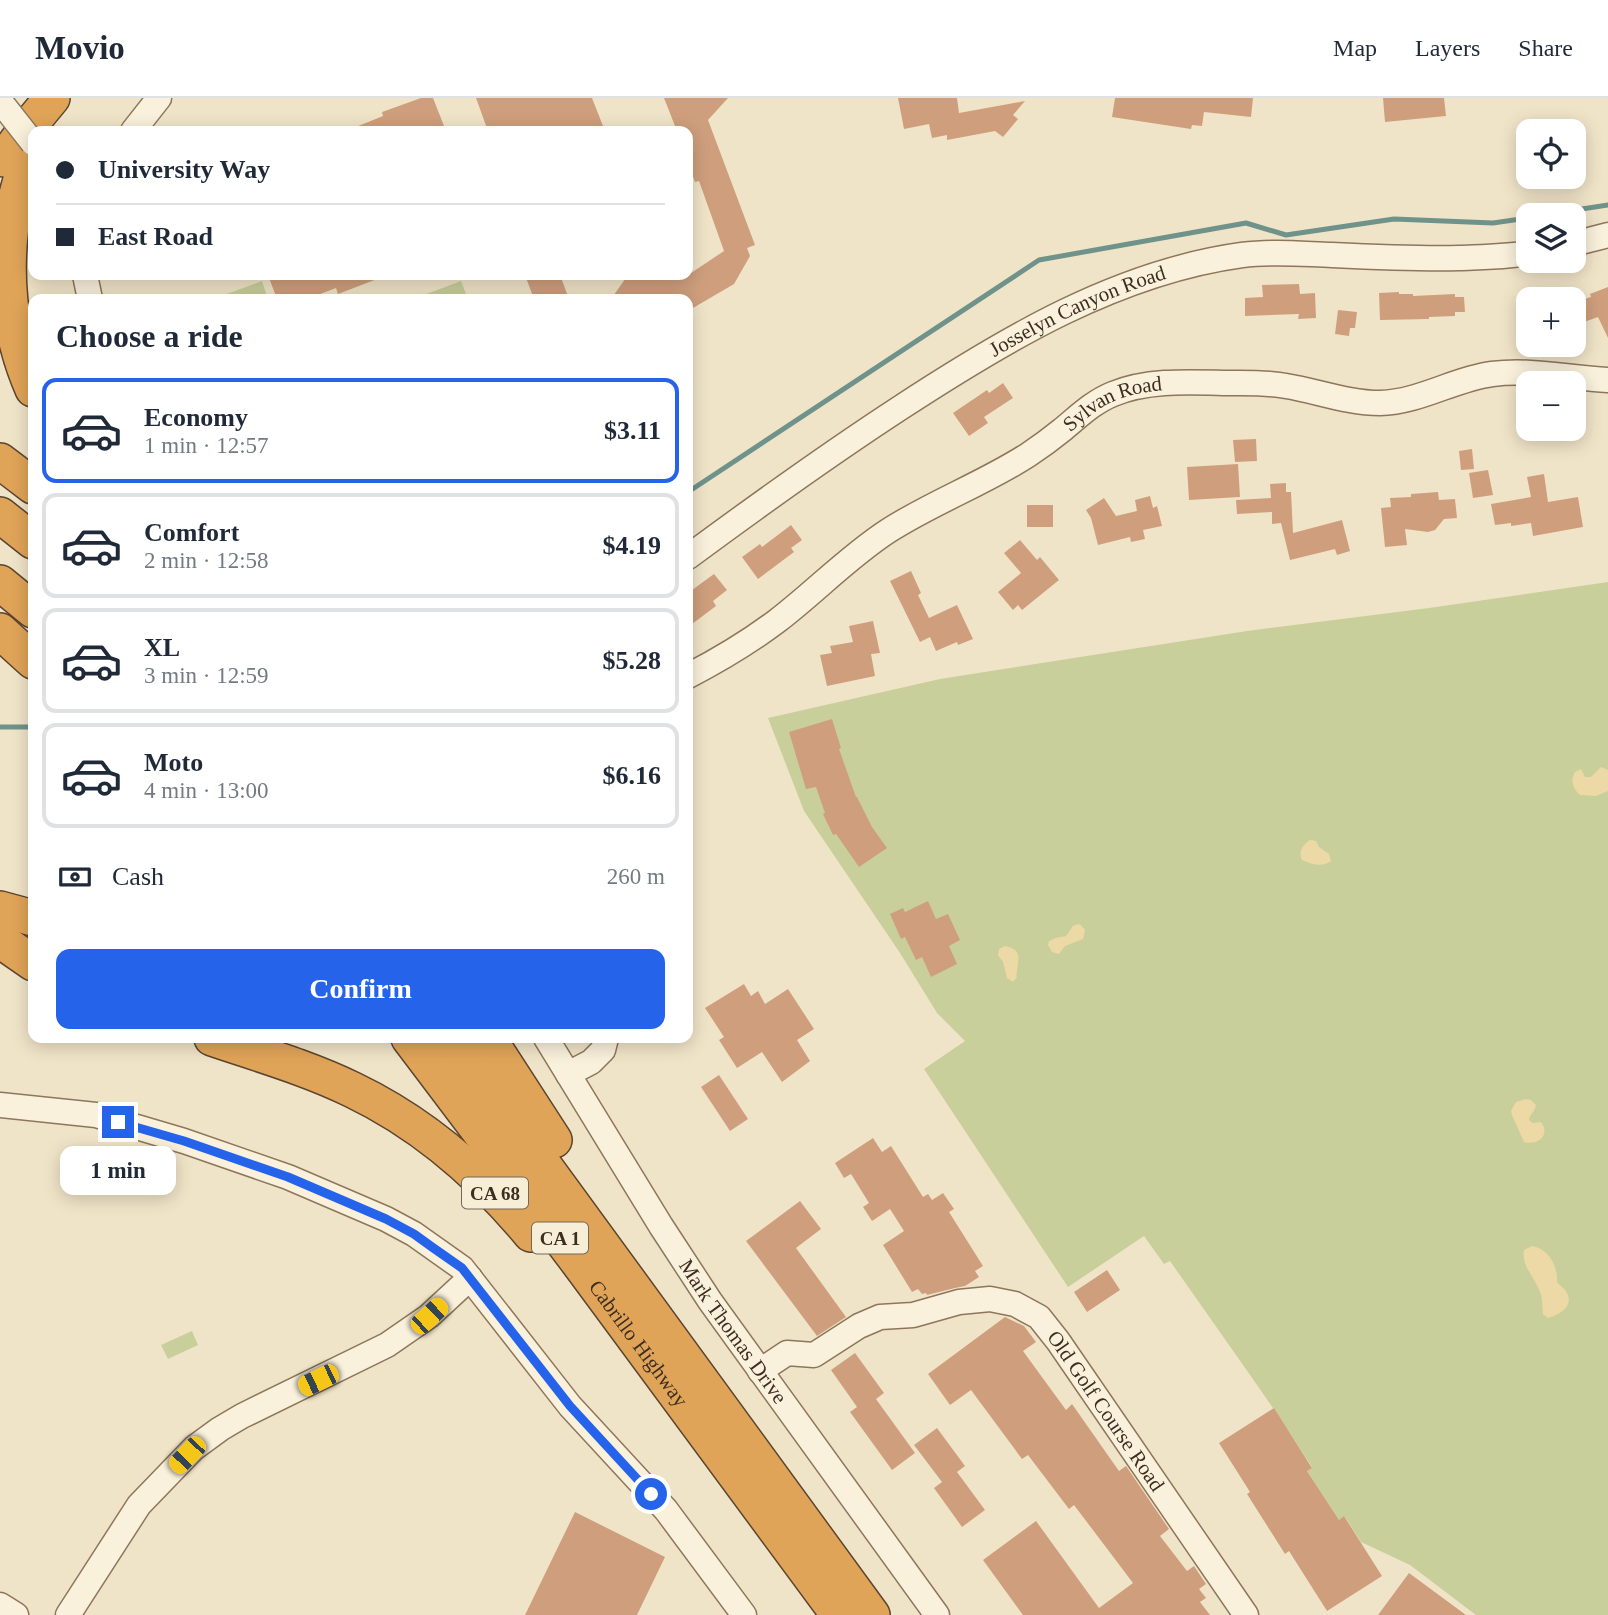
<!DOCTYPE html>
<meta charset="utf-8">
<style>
body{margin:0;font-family:Georgia,serif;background:#f2f2f3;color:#1f2937;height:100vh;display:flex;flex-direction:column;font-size:26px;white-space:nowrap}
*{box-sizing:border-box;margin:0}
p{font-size:23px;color:#747a83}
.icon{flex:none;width:38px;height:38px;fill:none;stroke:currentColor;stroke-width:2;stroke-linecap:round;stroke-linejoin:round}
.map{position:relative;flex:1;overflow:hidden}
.panel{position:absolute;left:28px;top:196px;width:665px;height:749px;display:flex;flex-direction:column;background:#fff;border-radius:14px;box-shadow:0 4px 18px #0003}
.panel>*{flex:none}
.guide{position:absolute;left:28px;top:28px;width:665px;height:154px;border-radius:14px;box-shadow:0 4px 18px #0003;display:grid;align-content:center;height:154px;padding:0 28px;background:#fff}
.fabs{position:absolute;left:1516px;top:21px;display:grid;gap:14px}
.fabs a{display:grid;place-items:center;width:70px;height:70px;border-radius:14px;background:#fff;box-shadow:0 4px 18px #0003;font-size:35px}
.end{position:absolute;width:32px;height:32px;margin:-16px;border:9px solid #2563eb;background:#fff;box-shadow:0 0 0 4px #fff}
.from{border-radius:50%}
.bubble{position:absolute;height:49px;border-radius:14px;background:#fff;box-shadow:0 4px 18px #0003;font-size:23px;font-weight:700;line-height:49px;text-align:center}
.car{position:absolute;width:21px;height:42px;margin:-21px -10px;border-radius:9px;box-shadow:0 0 5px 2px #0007;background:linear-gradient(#f5c518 24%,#345 0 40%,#f5c518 0 76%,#345 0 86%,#f5c518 0)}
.guide b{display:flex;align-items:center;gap:24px;height:66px;font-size:26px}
.guide b+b{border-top:2px solid #e0e1e3}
.guide i{width:18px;height:18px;background:#1f2937}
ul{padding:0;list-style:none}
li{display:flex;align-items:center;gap:21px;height:105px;margin:0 14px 10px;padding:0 14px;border:4px solid #e0e1e3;border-radius:14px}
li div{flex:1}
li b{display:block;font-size:26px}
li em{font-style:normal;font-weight:700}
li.on{border-color:#2563eb}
li>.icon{width:63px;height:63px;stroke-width:1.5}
h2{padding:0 28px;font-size:32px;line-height:84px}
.pay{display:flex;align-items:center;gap:18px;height:77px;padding:0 28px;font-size:26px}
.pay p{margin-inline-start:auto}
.button{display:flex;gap:14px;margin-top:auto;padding:14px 28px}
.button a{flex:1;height:80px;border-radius:14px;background:#2563eb;color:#fff;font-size:28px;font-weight:700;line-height:80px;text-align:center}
header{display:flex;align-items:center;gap:42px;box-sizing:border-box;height:98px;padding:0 35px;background:#fff;border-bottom:2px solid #e0e1e3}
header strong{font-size:33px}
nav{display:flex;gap:38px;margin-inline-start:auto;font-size:24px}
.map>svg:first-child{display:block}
</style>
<header>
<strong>Movio</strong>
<nav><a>Map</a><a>Layers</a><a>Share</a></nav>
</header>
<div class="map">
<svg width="1608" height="1517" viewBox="0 0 1608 1517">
<rect width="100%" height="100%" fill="#f0e4c8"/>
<!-- green -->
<path fill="#c9cf9b" d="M 262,183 L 268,201 L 213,201 Z
M 461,183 L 468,201 L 413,201 Z
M 1608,484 L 1608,1517 L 1476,1517 L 1410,1467 L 1361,1444 L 1345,1419 L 1339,1422 L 1307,1373 L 1312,1369 C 1267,1299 1218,1232 1170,1163 L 1164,1166 L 1144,1138 L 1068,1189 L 924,971 L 965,943 L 937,915 L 900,855 L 804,713 L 768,620 L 940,581 L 1247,533 L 1429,510 Z
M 192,1233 L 198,1247 L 168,1261 L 161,1247 Z"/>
<!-- sand -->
<path fill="#ecd9a5" d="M 1601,669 L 1608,672 L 1608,693 L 1596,698 L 1580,697 C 1573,691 1570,683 1575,674 L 1581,671 L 1585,679 L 1591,679 Z
M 1310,742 L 1316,743 L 1319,749 L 1329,756 L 1331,763 C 1322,770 1311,766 1302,762 C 1298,754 1303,746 1310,742 Z
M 1078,826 L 1081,827 L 1085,832 L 1083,841 L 1065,848 L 1059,856 L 1052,854 L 1048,847 L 1049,843 L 1056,840 L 1066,838 L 1073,828 Z
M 1005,848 C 1021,851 1019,859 1017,873 C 1015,884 1020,875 1013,884 L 1007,880 L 1003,864 L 998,857 L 999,851 Z
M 1526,1001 L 1531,1002 L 1536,1007 C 1535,1014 1529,1017 1529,1022 L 1533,1025 L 1541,1024 C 1551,1037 1538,1048 1524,1044 L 1512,1017 L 1511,1013 L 1516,1004 Z
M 1532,1148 C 1549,1151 1558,1168 1557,1184 C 1559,1187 1563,1189 1565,1192 C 1576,1206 1561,1217 1548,1220 L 1543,1216 C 1542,1209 1543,1201 1540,1194 C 1535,1179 1521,1168 1524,1152 Z"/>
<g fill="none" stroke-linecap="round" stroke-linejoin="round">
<!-- stream -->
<path stroke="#6f938a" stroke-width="5" d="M 1543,117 L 1608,107
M 688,394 L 1039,162 L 1246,125 L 1286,137 L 1394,121 L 1493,125 L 1528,120
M 0,629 L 33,629"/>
</g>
<!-- building -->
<path fill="#cf9f7d" d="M 421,0 L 433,0 L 446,33 L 346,33 L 383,18 L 382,14 Z
M 476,0 L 592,0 L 605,33 L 488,33 Z
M 664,0 L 728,0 L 708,22 L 755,147 L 747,150 L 750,158 L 734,186 L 693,210 L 688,201 L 611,201 L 628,177 L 688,177 L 724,153 L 699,83 L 695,84 L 688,64 L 688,33 L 677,33 Z
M 898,0 L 957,0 L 959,15 L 1025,3 L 1013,17 L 1018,21 L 1003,39 L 995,33 L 947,42 L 947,37 L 932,40 L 929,26 L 904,31 Z
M 1115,0 L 1253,0 L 1251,19 L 1204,14 L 1202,28 L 1192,27 L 1191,31 L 1112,19 Z
M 1383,0 L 1444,0 L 1446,18 L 1385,24 Z
M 268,177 L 385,177 L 385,178 L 338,196 L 336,190 L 307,201 L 277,201 Z
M 525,177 L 560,177 L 569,201 L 534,201 Z
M 1299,186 L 1300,196 L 1315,195 L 1316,220 L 1298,221 L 1299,216 L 1245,218 L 1245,200 L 1263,199 L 1262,187 Z
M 1608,189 L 1608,240 L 1598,219 L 1584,224 L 1583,221 L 1578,222 L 1573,210 L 1579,208 L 1577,203 L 1591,199 L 1590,196 Z
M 1399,194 L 1399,196 L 1413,196 L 1413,198 L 1455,196 L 1455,199 L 1464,199 L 1465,214 L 1455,214 L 1455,218 L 1429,219 L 1429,221 L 1380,222 L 1379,195 Z
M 1338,212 L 1357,214 L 1355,230 L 1350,230 L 1349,238 L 1335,236 Z
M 1003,285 L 1013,300 L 984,319 L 988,325 L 969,338 L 953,315 L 987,292 L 989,295 Z
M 1256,341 L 1257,363 L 1235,364 L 1233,342 Z
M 1472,351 L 1474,371 L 1461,372 L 1459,353 Z
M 1238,366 L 1240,399 L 1189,402 L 1187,369 Z
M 1488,372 L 1493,397 L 1473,400 L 1469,375 Z
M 1544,376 L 1548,404 L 1578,399 L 1583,429 L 1533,438 L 1531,425 L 1511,428 L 1511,425 L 1495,427 L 1491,406 L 1531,399 L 1527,379 Z
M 1286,385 L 1286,394 L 1291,394 L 1293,435 L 1342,422 L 1350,453 L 1337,457 L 1335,451 L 1290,462 L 1281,425 L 1272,426 L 1272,414 L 1237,416 L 1236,402 L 1271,400 L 1270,386 Z
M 1438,394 L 1439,402 L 1455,401 L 1457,420 L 1444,421 L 1435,432 L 1428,434 L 1405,431 L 1407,447 L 1385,449 L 1381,410 L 1391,409 L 1390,400 L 1411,399 L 1411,396 Z
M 1150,398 L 1153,410 L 1157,408 L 1162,428 L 1143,432 L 1145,441 L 1131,444 L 1130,439 L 1098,447 L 1091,420 L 1086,412 L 1104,400 L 1116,418 L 1137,413 L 1135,402 Z
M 1027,407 L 1053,407 L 1053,429 L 1027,429 Z
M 791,427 L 802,442 L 791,450 L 794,454 L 758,481 L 742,459 L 760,446 L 762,449 Z
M 1020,442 L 1037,462 L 1040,459 L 1059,482 L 1022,512 L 1018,507 L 1013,512 L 998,494 L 1021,475 L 1004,455 Z
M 911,473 L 921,495 L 918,497 L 929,520 L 957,507 L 973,541 L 958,547 L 957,544 L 936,553 L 930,539 L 920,544 L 890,483 Z
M 714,476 L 727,492 L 713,503 L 716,508 L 688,529 L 688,495 Z
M 873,523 L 880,555 L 871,556 L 875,578 L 827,588 L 820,557 L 832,555 L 830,548 L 853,544 L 849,528 Z
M 832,621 L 841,650 L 839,651 L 856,699 L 857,699 L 872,729 L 887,750 L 859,769 L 836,736 L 833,737 L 823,716 L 825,715 L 816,689 L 806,691 L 789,634 Z
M 928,803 L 936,821 L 948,816 L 960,842 L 949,848 L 957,866 L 931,879 L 922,859 L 916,862 L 905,839 L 901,841 L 890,816 L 903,810 L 905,814 Z
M 744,886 L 751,898 L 758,893 L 765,906 L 788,891 L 814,931 L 797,942 L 810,963 L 782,984 L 762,954 L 737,970 L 719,942 L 724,939 L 705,910 Z
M 719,977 L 748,1021 L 730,1033 L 701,989 Z
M 873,1040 L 882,1054 L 891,1048 L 923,1099 L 928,1096 L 932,1102 L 943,1095 L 954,1111 L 949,1114 L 983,1168 L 975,1173 L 979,1179 L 965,1188 L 955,1190 L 927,1197 L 926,1195 L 922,1196 L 918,1191 L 912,1194 L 883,1147 L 904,1133 L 890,1111 L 872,1123 L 863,1109 L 869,1105 L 851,1076 L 844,1080 L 835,1065 Z
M 800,1103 L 821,1131 L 796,1150 L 846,1219 L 817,1238 L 746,1143 Z
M 1107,1172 L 1120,1192 L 1087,1214 L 1074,1194 Z
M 1005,1219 L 1024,1228 L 1036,1244 L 1023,1253 L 1066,1312 L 1072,1306 L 1119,1373 L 1126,1368 L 1169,1431 L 1160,1438 L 1187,1473 L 1194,1468 L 1206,1486 L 1199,1491 L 1206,1500 L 1200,1504 L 1210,1517 L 1023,1517 L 983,1462 L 1036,1423 L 1099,1510 L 1133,1485 L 1074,1407 L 1069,1411 L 1028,1357 L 1022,1361 L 971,1292 L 950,1307 L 928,1276 Z
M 855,1255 L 884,1295 L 876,1301 L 915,1355 L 892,1372 L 850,1314 L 857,1309 L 831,1272 Z
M 1274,1310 L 1312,1370 L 1307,1373 L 1339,1422 L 1344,1418 L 1382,1478 L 1327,1513 L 1289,1453 L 1285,1456 L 1247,1396 L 1250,1394 L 1219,1345 Z
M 937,1330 L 965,1368 L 957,1374 L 985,1412 L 962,1429 L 934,1390 L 942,1384 L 914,1347 Z
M 575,1414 L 665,1459 L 637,1517 L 525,1517 Z
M 1409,1475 L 1466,1517 L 1378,1517 Z"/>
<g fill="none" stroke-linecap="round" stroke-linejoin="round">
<defs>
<g id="minor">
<path d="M 133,33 L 159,0"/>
<path d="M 1573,146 L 1608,137"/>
<path d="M 85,177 L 90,201"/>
<path id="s1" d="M 688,459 C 757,408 828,357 900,310 C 1004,242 1117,174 1242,157 C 1272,153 1302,156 1332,157 C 1374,159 1416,161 1459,160 C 1482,159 1505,159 1528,155"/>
<path id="s2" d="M 688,578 C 719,562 749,544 777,523 C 815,494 848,459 888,433 C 933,404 983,386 1028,357 C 1040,349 1051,341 1062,332 C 1078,319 1093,304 1113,296 C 1147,282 1187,284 1223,285 C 1244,285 1266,284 1286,288 C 1317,293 1348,305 1380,305 C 1420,304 1454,281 1492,276 C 1531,271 1569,280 1608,282"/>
<path id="s3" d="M 546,940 L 661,1128 L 710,1203 L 937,1517"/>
<path d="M 568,976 L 591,964 L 603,952 L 606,940"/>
<path d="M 0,1007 L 96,1017 L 184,1043 L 288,1079 L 386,1121 L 414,1136 L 462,1170 L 570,1308 L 666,1412 L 744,1517"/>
<path id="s4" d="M 760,1273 L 787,1255 L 814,1257 L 859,1228 L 880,1219 L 913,1217 L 959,1204 L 990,1201 L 1015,1206 L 1039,1219 L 1058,1243 L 1246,1517"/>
<path d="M 0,1507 L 16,1517"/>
<path d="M 68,1517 L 139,1407 L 194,1350 L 220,1331 L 242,1318 L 387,1247 L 429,1218 L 470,1180"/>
</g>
<g id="highway">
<path d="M 33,50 C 0,124 0,216 33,291"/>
<path d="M 4,61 L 23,35 L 52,0"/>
<path d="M 0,363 L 33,388"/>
<path d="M 0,417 L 33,443"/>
<path d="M 0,485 L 33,512"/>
<path d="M 0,533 L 33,563"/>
<path d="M 0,811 L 33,820"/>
<path d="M 0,842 L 33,865"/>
<path d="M 212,940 C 259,956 308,970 353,992 C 424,1026 481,1076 531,1136"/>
<path id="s5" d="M 409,940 L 579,1165 L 839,1517"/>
<path d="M 451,940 L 872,1517"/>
<path d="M 488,940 L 554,1042"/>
</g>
</defs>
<!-- minor casing -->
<use href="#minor" stroke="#8d765c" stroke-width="27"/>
<!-- highway casing -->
<use href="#highway" stroke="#5b4430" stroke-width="38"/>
<!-- minor -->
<use href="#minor" stroke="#faf1dc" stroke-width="24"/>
<!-- highway -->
<use href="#highway" stroke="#e0a458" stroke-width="35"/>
<defs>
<path id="minor-bridge" d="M 0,3 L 33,45"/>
</defs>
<!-- minor-bridge casing -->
<use href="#minor-bridge" stroke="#8d765c" stroke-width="27" stroke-linecap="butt"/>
<!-- minor-bridge -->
<use href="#minor-bridge" stroke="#faf1dc" stroke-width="24"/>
</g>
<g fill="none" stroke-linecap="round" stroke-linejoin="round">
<!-- route -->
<path stroke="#2563eb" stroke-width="9" d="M 118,1024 L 184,1043 L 288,1079 L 386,1121 L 414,1136 L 432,1149 L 462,1170 L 570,1308 L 651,1396"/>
</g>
<g text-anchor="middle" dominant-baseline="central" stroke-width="5" stroke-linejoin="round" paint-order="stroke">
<!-- shield labels -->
<g fill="#f7eed8" stroke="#756857" stroke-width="2">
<rect x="462" y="1079.5" width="66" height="31" rx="5"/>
<rect x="532" y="1124.5" width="56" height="31" rx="5"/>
</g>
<g font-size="19" font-weight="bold" fill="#3d2e20">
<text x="495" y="1095">CA 68</text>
<text x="560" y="1140">CA 1</text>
</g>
<!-- street labels -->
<g font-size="21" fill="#3d2e20" stroke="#f7eed8">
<text stroke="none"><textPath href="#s1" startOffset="462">Josselyn Canyon Road</textPath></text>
<text stroke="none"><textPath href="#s2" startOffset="508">Sylvan Road</textPath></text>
<text stroke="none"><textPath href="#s3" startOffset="348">Mark Thomas Drive</textPath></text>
<text stroke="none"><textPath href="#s5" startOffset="382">Cabrillo Highway</textPath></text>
<text stroke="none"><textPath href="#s4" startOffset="416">Old Golf Course Road</textPath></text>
</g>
</g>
</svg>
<div class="fabs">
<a><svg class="icon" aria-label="locate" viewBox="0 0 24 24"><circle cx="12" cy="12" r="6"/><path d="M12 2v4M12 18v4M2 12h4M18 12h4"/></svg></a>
<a><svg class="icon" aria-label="layers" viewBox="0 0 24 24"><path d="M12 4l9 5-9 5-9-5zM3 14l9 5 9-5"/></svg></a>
<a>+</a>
<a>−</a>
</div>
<i class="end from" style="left:651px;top:1396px"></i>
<i class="end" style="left:118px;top:1024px"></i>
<div class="bubble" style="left:60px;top:1048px;width:116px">1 min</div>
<i class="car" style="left:429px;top:1218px;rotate:47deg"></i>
<i class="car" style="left:318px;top:1282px;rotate:244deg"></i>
<i class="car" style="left:187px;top:1357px;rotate:224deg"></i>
<div class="guide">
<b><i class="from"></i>University Way</b>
<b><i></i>East Road</b>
</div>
<section class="panel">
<h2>Choose a ride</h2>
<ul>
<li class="on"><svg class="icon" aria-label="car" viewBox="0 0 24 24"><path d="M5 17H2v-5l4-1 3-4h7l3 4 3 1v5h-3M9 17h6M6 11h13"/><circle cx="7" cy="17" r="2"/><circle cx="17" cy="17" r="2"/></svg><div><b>Economy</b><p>1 min · 12:57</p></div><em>$3.11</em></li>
<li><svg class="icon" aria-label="car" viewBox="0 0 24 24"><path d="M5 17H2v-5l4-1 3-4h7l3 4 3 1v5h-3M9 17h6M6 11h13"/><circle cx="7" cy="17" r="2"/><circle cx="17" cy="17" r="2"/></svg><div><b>Comfort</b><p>2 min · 12:58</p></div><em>$4.19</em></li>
<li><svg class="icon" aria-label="car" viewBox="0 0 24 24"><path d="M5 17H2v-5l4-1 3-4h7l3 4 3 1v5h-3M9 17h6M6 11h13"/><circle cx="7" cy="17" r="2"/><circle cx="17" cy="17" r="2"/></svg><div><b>XL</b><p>3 min · 12:59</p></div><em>$5.28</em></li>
<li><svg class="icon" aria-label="car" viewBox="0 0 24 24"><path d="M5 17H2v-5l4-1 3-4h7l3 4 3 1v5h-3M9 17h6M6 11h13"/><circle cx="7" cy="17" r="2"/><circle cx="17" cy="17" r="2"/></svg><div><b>Moto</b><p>4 min · 13:00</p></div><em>$6.16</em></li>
</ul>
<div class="pay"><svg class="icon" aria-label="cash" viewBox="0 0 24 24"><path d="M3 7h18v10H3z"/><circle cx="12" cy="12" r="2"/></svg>Cash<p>260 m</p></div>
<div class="button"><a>Confirm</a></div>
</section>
</div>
